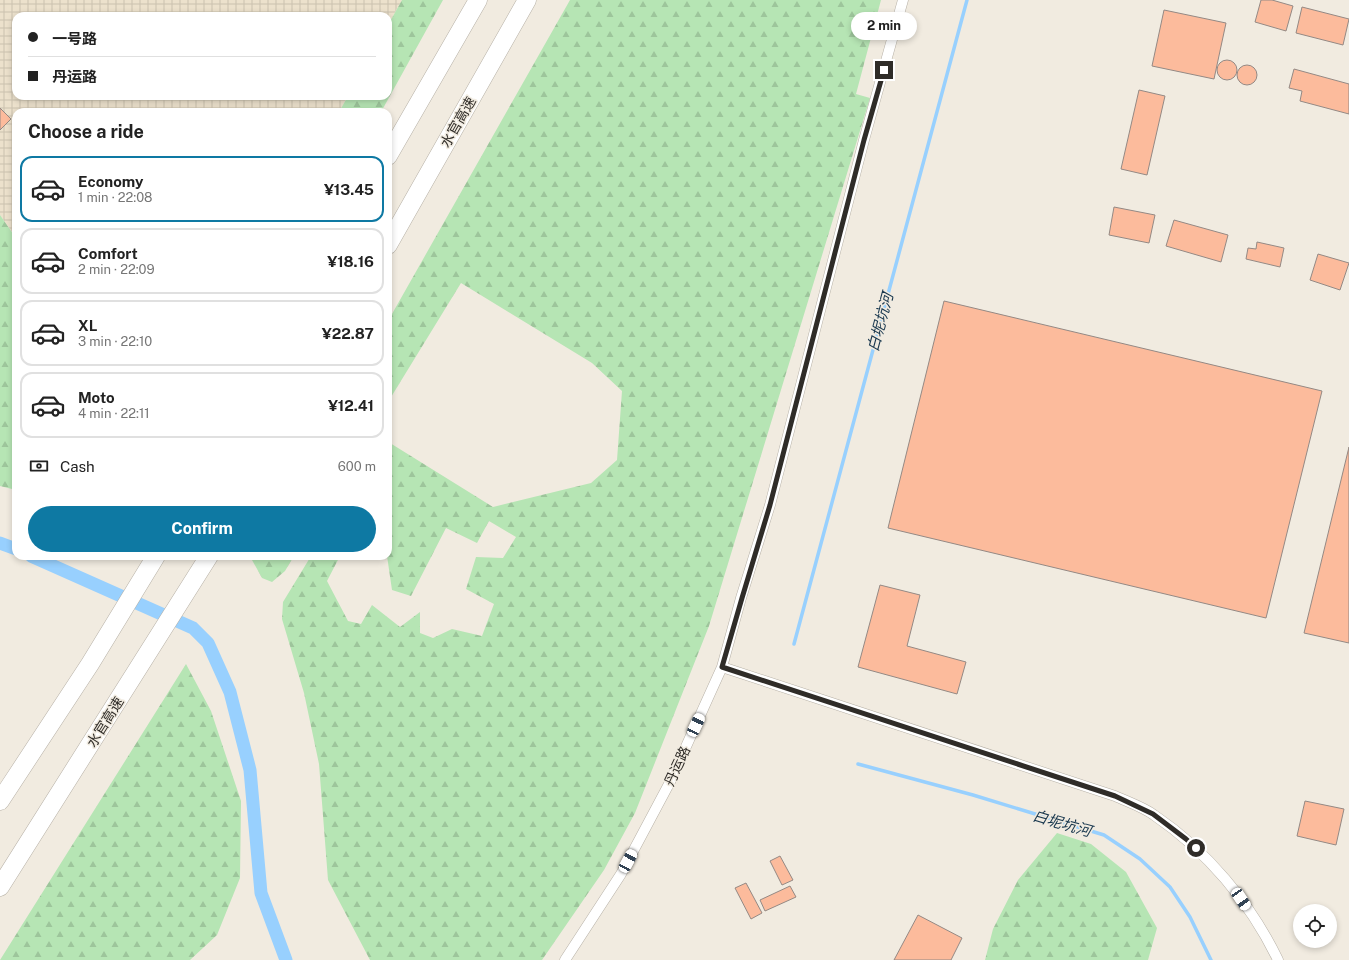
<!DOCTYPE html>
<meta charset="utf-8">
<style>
body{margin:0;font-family:"Public Sans","Noto Sans SC",sans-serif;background:#f6f6f6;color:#222;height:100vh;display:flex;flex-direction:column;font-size:15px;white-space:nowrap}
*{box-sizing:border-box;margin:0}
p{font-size:13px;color:#767676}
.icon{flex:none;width:22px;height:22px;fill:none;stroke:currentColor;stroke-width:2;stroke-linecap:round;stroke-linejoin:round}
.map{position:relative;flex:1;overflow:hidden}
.details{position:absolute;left:12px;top:108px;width:380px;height:452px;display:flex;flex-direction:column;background:#fff;border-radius:12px;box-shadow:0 2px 6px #0003}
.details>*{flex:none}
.top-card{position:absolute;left:12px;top:12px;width:380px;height:88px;border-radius:12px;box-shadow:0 2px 6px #0003;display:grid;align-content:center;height:88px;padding:0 16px;background:#fff}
.controls{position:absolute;left:1293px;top:904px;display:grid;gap:8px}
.controls a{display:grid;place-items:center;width:44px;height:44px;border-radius:50%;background:#fff;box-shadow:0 2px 6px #0003;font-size:20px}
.end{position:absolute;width:18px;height:18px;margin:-9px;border:5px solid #2f2c28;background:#fff;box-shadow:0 0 0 2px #fff}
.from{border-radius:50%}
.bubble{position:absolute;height:28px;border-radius:14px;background:#fff;box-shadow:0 2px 6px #0003;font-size:13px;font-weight:700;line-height:28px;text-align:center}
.car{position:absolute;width:12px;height:24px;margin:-12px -6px;border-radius:5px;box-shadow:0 0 3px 1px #0007;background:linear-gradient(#fff 24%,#345 0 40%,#fff 0 76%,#345 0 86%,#fff 0)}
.top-card b{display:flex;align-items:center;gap:14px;height:38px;font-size:15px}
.top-card b+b{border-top:1px solid #e0e0e0}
.top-card i{width:10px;height:10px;background:#222}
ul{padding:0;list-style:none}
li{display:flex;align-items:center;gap:12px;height:66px;margin:0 8px 6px;padding:0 8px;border:2px solid #e0e0e0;border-radius:12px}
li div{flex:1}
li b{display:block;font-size:15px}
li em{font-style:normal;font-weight:700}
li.on{border-color:#0e79a3}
li>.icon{width:36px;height:36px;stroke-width:1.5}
h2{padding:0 16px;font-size:18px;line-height:48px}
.pay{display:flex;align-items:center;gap:10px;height:44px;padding:0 16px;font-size:15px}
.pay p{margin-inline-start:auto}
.action{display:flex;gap:8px;margin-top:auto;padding:8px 16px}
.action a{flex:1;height:46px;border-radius:24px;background:#0e79a3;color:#fff;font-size:16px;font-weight:700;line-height:46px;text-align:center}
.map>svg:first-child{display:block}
</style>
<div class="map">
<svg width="1349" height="960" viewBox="0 0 1349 960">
<defs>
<pattern id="industrial-grid" width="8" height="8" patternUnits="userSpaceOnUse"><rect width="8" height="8" fill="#ece1cc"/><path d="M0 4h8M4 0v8" fill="none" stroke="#cbc1af"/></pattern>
<pattern id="forest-firs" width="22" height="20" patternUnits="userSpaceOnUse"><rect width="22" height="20" fill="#b6e5b4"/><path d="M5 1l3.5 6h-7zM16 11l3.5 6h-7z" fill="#9dc59b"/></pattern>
</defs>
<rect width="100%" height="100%" fill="#f1ebe0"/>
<!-- industrial -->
<path fill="url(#industrial-grid)" d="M 0,0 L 402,0 L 388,25 L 388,16 L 16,16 L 16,96 L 348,96 L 339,112 L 16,112 L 16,238 L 0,215 Z"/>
<!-- forest -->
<path fill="url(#forest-firs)" d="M 402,0 L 443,0 L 381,112 L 339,112 L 348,96 L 388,96 L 388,25 Z
M 570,0 L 881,0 L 856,94 L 870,98 L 709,626 L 635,813 L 604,870 L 542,960 L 370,960 L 328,880 L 319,764 L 304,693 L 282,619 L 283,602 L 311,556 L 340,556 L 327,581 L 348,621 L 361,624 L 372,605 L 400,627 L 420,612 L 420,633 L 433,638 L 452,629 L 482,636 L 494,604 L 466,589 L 476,557 L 503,558 L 516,537 L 489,521 L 477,543 L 446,528 L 411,596 L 392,590 L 387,556 L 388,556 L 388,446 L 390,443 L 493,507 L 591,483 L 617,460 L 622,391 L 592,363 L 461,283 L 388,402 L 388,321 Z
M 0,215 L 16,238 L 16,490 L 0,486 Z
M 254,556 L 294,556 L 285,571 L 272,582 L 262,578 L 252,560 Z
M 186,664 L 211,711 L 241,801 L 240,878 L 217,935 L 190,960 L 0,960 Z
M 1057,833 L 1091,844 L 1126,872 L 1157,928 L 1148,960 L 985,960 L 993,929 L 1018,880 Z"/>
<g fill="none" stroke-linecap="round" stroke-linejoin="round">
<!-- stream -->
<path stroke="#98d0fe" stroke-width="3.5" d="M 794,644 L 967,0
M 858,764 L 973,795 L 1104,835 L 1140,859 L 1170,887 L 1190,917 L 1211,960"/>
<!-- canal -->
<path stroke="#98d0fe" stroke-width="13" d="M 0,543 L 16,549
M 31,556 L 193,628 L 208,643 L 230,692 L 250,770 L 261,893 L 286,960"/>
</g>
<!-- building -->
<path fill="#fcbb9c" stroke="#948984" d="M 1261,0 L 1272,0 L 1293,6 L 1286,31 L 1255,22 Z
M 1302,7 L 1349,19 L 1343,45 L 1296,33 Z
M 1164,10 L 1226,23 L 1214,79 L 1152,66 Z
M1217 70a10 10 0 1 1 20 0a10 10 0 1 1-20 0Z
M1237 75a10 10 0 1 1 20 0a10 10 0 1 1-20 0Z
M 1294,69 L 1349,84 L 1349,114 L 1300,101 L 1302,91 L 1289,88 Z
M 1139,90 L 1165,96 L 1147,175 L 1121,169 Z
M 0,108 L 11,119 L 0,130 Z
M 1114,207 L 1155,215 L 1149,243 L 1109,235 Z
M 1174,220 L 1228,235 L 1221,262 L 1166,246 Z
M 1257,242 L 1284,248 L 1280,267 L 1246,259 L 1248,248 L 1256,249 Z
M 1318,254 L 1349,263 L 1340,290 L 1310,280 Z
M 944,301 L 1322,391 L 1266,618 L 888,528 Z
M 1349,447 L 1349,643 L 1304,633 Z
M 880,585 L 920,595 L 907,646 L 966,662 L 957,694 L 858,667 Z
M 1305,801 L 1344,809 L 1336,845 L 1297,836 Z
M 780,856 L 793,880 L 782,885 L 770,861 Z
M 746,883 L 762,913 L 751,919 L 735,888 Z
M 790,886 L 796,897 L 765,911 L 760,900 Z
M 918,915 L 962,938 L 951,960 L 894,960 Z"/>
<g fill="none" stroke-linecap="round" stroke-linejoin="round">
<defs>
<path id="street" d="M 722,667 L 1115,796 C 1128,802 1143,807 1154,815 C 1207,851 1250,902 1278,960
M 565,960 L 621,874 L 670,782 L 722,667 L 741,598 L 770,505 L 864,140 L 903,0"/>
<path id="highway" d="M 388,156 L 478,0
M 388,245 L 527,0
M 0,801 L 90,664 L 156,556
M 0,887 L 209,556"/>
</defs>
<!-- street casing -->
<use href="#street" stroke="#b6b0a6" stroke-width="11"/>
<!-- highway casing -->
<use href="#highway" stroke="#b6b0a6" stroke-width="19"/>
<!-- street -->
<use href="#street" stroke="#fff" stroke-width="10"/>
<!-- highway -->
<use href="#highway" stroke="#fff" stroke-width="18"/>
</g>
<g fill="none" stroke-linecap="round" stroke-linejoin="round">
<!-- route -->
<path stroke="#2f2c28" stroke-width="5" d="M 884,70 L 864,140 L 770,505 L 742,598 L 722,667 L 1115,796 L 1153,814 L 1186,839 L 1196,848"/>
</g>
<g text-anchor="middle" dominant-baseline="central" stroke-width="3" stroke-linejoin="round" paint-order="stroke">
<!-- street labels -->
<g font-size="14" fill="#2f2c28" stroke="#f1ebe0">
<text transform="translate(458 122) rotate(-60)">水官高速</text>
<text transform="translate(105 722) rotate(-58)">水官高速</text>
<text transform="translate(677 766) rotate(-65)">丹运路</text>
</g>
<!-- water labels -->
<g font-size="15" font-style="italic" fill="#17364d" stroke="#f1ebe0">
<text transform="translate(880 322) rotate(-75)">白坭坑河</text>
<text transform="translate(1062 823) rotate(16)">白坭坑河</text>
</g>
</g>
</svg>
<div class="controls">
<a><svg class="icon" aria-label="locate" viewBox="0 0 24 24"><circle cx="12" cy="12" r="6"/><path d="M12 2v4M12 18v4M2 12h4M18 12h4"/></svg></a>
</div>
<i class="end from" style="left:1196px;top:848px"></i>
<i class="end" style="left:884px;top:70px"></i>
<div class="bubble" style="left:851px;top:12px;width:66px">2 min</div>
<i class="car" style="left:696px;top:725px;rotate:25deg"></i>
<i class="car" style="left:628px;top:861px;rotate:28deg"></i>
<i class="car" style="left:1241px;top:899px;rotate:146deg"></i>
<div class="top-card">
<b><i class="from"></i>一号路</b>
<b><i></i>丹运路</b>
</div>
<section class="details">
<h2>Choose a ride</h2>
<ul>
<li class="on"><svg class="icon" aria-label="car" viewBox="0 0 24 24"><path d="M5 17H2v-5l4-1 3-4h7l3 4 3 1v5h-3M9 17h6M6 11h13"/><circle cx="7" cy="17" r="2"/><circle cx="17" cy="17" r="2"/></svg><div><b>Economy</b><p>1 min · 22:08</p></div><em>¥13.45</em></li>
<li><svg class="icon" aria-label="car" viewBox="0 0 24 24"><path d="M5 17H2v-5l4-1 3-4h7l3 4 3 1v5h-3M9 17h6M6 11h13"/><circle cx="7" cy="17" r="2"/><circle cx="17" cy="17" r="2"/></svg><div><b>Comfort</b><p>2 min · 22:09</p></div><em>¥18.16</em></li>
<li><svg class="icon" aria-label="car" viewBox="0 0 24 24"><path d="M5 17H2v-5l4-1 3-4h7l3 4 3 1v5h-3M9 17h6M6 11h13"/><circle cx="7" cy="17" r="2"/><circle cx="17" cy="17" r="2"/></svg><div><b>XL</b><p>3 min · 22:10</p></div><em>¥22.87</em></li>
<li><svg class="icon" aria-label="car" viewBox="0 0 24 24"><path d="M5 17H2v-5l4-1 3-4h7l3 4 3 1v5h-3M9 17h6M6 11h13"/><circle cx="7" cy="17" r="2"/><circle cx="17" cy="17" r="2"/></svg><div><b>Moto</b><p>4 min · 22:11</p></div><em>¥12.41</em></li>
</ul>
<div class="pay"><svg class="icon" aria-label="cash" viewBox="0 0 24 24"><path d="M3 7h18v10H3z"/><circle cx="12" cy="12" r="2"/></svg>Cash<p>600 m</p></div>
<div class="action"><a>Confirm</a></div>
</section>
</div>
